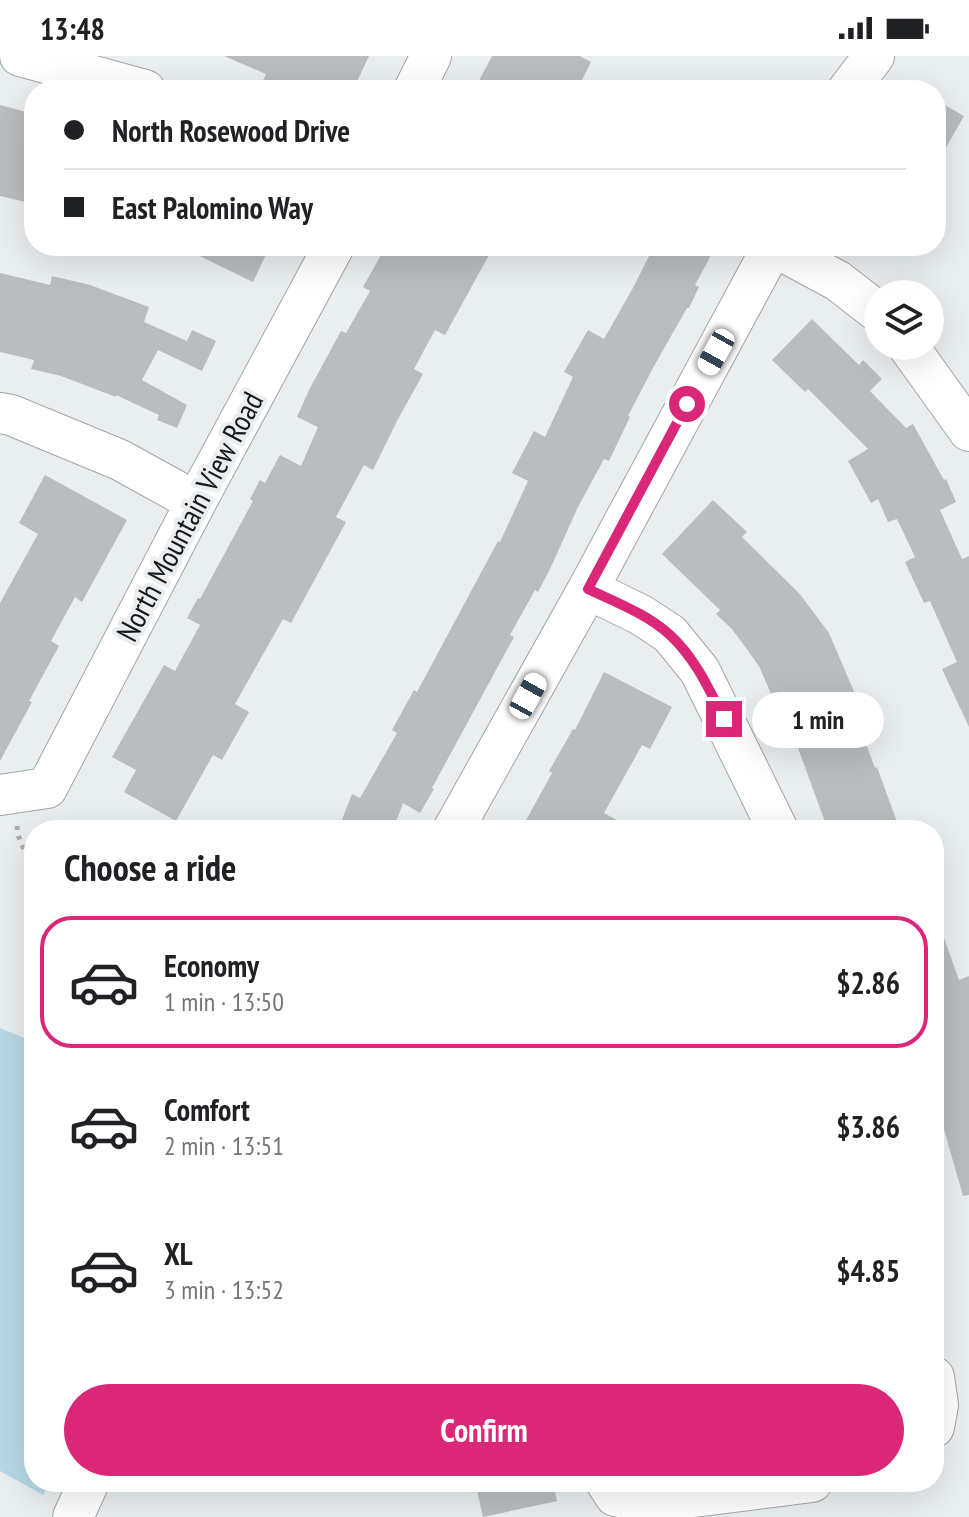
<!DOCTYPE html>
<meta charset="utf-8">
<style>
body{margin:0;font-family:"PT Sans Narrow",sans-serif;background:#f6f6f6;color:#202124;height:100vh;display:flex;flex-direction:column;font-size:30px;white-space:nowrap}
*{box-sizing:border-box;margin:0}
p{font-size:26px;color:#757577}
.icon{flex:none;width:44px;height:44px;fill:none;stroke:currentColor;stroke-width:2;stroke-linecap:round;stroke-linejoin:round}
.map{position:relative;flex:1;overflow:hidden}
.drawer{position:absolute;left:24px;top:764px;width:920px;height:672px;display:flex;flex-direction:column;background:#fff;border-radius:32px;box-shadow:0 8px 32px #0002}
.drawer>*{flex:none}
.guide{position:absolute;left:24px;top:24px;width:922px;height:176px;border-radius:32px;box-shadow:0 8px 32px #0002;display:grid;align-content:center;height:176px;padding:0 40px;background:#fff}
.buttons{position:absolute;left:864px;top:224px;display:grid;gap:16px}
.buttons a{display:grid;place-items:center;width:80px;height:80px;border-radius:50%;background:#fff;box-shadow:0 8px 32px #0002;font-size:40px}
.end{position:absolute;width:36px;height:36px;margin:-18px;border:10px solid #db2777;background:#fff;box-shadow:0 0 0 4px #fff}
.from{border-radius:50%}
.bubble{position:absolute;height:56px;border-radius:28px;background:#fff;box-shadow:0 8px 32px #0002;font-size:26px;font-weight:700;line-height:56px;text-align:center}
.car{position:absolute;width:24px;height:48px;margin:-24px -12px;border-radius:10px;box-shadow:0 0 6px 2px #0007;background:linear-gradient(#fff 24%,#345 0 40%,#fff 0 76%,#345 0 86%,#fff 0)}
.guide b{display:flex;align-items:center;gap:28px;height:76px;font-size:30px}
.guide b+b{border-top:2px solid #e0e0e0}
.guide i{width:20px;height:20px;background:#202124}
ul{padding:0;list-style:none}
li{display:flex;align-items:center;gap:24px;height:132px;margin:0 16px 12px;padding:0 24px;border:4px solid transparent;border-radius:32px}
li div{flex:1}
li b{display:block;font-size:30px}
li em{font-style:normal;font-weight:700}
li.active{border-color:#db2777}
li>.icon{width:72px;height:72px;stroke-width:1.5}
h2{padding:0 40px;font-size:36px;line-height:96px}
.button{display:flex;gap:16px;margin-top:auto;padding:16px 40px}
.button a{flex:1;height:92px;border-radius:48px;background:#db2777;color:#fff;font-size:32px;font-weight:700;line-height:92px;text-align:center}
.status{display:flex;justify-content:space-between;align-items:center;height:56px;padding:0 40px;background:#fff;direction:ltr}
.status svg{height:22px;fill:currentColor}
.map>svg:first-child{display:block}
</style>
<div class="status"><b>13:48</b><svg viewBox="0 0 49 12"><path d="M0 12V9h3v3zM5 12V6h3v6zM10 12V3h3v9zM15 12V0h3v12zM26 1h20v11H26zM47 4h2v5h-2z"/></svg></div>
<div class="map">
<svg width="969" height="1461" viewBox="0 0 969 1461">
<rect width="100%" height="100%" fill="#e9eef0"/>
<!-- green -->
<path fill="#b7d8e5" d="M 0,972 L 34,986 L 34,1426 L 50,1426 L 43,1439 L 0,1415 Z"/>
<!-- building -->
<path fill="#b9bdc0" d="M 224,0 L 369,0 L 353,34 L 259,34 L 266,18 Z
M 492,0 L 580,0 L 591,6 L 577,34 L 474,34 Z
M 936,44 L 964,60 L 936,109 Z
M 0,49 L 34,58 L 34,148 L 0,140 Z
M 179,190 L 270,190 L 253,226 Z
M 386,190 L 494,190 L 445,279 L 435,274 L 414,313 L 423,318 L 397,365 L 373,414 L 364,409 L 336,461 L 346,466 L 291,567 L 283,563 L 235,648 L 249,656 L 222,704 L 213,699 L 176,765 L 124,736 L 136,714 L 112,701 L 164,609 L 175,615 L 200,569 L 187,562 L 198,542 L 200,543 L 253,445 L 250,443 L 260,424 L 265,427 L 280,399 L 301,410 L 318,371 L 297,361 L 310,332 L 341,275 L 346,277 L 370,235 L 363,231 Z
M 654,190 L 716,190 L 695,229 L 699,231 L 689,252 L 687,252 L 654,310 L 628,360 L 630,361 L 609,405 L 604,403 L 578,451 L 550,513 L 538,536 L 535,534 L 510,579 L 514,581 L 432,732 L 434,733 L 420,757 L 403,747 L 393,774 L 338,774 L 352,738 L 360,742 L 397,677 L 392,674 L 414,634 L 417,636 L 498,485 L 500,486 L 528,425 L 512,417 L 534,375 L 545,381 L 573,321 L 564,316 L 588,274 L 604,283 L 634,230 Z
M 0,217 L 50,229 L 52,220 L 90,229 L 149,251 L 144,266 L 187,285 L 192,274 L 216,285 L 202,315 L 158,294 L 142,324 L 187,349 L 177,372 L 157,364 L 159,359 L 116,339 L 116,341 L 61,320 L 31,313 L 34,304 L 0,296 Z
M 812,263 L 859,309 L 863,304 L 882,323 L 870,335 L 906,372 L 913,368 L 944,424 L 946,423 L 956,446 L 940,454 L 962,503 L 969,500 L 969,671 L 942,613 L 957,606 L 930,545 L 924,547 L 905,506 L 915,501 L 897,463 L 888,466 L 878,443 L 871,447 L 848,405 L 868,393 L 808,333 L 805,336 L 772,304 Z
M 45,419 L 127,464 L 82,546 L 75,541 L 51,585 L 59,590 L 29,645 L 32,646 L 0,705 L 0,547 L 38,478 L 19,467 Z
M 713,444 L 747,476 L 742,481 L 799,537 L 829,577 L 858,645 L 851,648 L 875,712 L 877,711 L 900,774 L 828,774 L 791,673 L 787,675 L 759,610 L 732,573 L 716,558 L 720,554 L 662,498 Z
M 604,616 L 672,651 L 650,693 L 642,689 L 604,757 L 635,774 L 539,774 L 525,766 L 552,717 L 549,715 L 573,673 L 575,674 Z
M 937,862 L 959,924 L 969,920 L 969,1139 L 963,1140 L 939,1056 L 942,1055 L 934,1029 L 934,863 Z
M 475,1426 L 553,1426 L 557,1445 L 483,1461 Z"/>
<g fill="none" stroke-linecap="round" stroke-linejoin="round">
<defs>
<path id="minor" d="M 20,0 L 145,34
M 414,34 L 431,0
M 848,34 L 874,0
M 908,290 L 969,375
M 0,357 L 11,359 L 120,404 L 196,446
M 588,533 L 641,559 L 670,578 L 700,615 L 778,774
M 0,739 L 47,732 L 196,446 L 334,190
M 453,774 L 588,533 L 773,190 L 838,225 L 878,256
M 934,1321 L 938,1349 L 934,1371
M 606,1426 L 615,1440 L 646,1447 L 812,1426
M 73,1461 L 89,1426"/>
</defs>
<!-- minor casing -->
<use href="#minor" stroke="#a2a7a9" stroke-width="42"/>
<!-- path -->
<path stroke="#a9adae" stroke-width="5" stroke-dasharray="4 6" stroke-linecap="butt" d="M 17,770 L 18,779 L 34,818"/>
<!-- minor -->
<use href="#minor" stroke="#fff" stroke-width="40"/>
</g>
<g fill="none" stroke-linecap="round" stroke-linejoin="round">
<!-- route -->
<path stroke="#db2777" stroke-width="10" d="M 687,348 L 588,533 C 615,546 647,558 670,579 C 695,602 709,633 724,663"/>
</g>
<g text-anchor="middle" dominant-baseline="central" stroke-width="8" stroke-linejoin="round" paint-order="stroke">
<!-- street labels -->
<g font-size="30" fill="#151718" stroke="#e9eef0">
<text transform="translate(189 460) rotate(-62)">North Mountain View Road</text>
</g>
</g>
</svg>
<div class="buttons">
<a><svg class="icon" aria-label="layers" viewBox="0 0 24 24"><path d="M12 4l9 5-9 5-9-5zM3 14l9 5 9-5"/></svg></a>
</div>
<i class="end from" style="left:687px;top:348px"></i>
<i class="end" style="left:724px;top:663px"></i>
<div class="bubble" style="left:752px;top:636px;width:132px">1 min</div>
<i class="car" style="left:716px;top:296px;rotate:209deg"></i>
<i class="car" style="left:528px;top:640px;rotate:29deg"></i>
<div class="guide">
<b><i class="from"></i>North Rosewood Drive</b>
<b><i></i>East Palomino Way</b>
</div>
<section class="drawer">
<h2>Choose a ride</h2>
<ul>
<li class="active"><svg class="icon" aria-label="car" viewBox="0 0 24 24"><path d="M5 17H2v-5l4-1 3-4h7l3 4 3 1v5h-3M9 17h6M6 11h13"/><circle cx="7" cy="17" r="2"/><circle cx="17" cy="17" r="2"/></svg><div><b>Economy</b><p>1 min · 13:50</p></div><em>$2.86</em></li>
<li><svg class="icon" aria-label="car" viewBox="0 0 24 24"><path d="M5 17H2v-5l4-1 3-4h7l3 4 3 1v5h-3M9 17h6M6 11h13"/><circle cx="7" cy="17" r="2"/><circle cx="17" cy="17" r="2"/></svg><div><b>Comfort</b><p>2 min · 13:51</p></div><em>$3.86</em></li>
<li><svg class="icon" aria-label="car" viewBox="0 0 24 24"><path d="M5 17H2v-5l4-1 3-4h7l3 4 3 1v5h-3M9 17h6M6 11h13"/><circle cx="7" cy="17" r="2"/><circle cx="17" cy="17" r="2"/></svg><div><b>XL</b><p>3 min · 13:52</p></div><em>$4.85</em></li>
</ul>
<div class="button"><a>Confirm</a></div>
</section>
</div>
